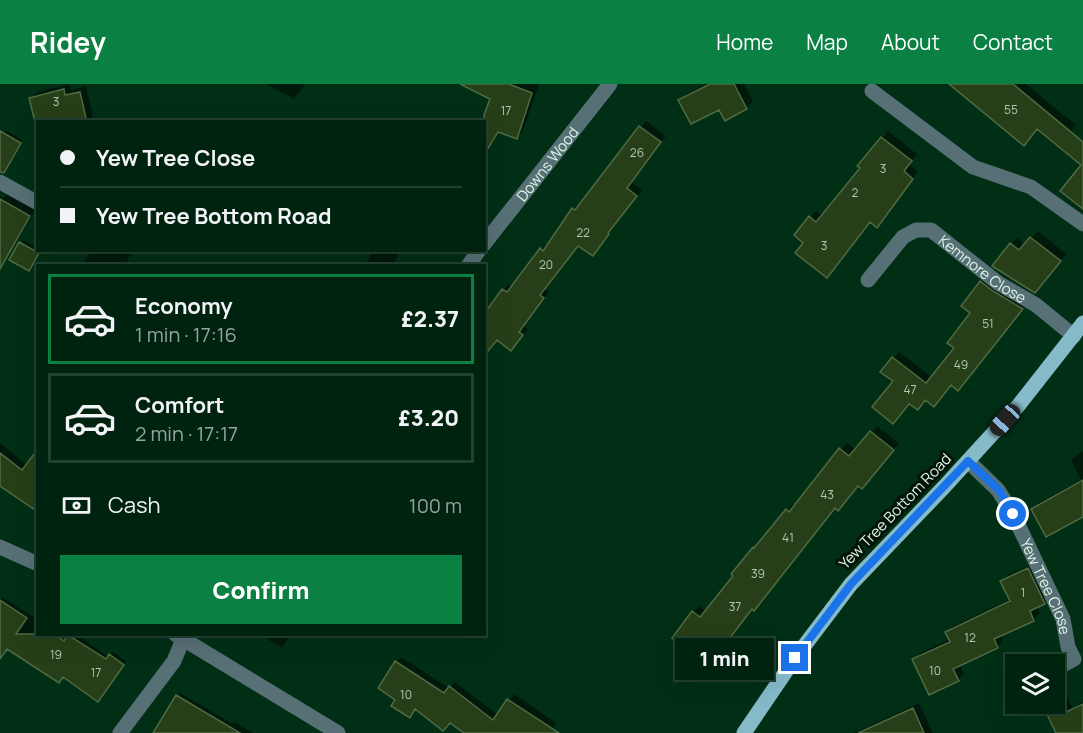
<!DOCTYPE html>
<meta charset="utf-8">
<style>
body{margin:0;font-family:Manrope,sans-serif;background:#0e2f1e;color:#f1f3f6;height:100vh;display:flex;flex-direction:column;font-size:22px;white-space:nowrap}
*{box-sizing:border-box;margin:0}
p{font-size:20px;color:#95a49f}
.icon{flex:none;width:33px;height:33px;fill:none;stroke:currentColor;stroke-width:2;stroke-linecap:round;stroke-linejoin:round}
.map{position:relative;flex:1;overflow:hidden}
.sheet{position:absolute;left:36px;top:180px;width:450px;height:372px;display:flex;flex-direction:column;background:#002310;border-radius:0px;box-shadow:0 6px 24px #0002,0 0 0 2px #224030}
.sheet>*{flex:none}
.hud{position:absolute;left:36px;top:36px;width:450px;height:132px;border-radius:0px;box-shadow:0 6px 24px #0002,0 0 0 2px #224030;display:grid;align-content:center;height:132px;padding:0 24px;background:#002310}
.tools{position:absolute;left:1005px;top:570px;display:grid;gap:12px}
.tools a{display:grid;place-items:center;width:60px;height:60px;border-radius:0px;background:#002310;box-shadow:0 6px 24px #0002,0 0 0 2px #224030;font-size:30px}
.end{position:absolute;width:27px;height:27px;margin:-14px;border:8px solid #1a73e8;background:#fff;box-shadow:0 0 0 3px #fff}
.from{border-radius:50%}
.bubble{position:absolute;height:42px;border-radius:0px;background:#002310;box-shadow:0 6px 24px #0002,0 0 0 2px #224030;font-size:20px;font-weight:800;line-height:42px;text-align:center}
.car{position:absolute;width:18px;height:36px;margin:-18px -9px;border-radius:8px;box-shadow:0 0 4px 2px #0007;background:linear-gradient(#222 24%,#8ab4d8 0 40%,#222 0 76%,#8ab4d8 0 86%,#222 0)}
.hud b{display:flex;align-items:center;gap:21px;height:57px;font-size:22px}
.hud b+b{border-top:2px solid #224030}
.hud i{width:15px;height:15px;background:#f1f3f6}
ul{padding:10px 0 0;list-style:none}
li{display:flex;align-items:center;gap:18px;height:90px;margin:0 12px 9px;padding:0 12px;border:3px solid #224030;border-radius:0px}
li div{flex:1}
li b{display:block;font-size:22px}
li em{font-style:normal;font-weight:800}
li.current{border-color:#0b8043}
li>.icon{width:54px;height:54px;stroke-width:1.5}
.pay{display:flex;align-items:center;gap:15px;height:66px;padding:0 24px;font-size:22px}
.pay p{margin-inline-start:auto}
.cta{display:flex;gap:12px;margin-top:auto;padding:12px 24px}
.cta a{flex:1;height:69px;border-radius:0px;background:#0b8043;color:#fff;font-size:24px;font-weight:800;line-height:69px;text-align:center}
header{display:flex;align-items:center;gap:36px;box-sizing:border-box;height:84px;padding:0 30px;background:#0b8043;color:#fff}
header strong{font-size:28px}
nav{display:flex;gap:33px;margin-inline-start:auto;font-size:21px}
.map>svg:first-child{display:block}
</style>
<header>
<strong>Ridey</strong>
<nav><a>Home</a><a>Map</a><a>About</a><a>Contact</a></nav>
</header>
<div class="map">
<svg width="1083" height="649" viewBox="0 0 1083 649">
<rect width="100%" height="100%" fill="#002f16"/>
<!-- shadow -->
<path fill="#0007" d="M 70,0 L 71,6 L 86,2 L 93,32 L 88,38 L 38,38 L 38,42 L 31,14 L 37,8 Z
M 266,0 L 305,0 L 294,15 Z
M 491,0 L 539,0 L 523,47 L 516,53 L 500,47 L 484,74 L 484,38 L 492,15 Z
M 706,0 L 744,0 L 753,17 L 746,24 L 725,35 L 720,24 L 680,16 L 687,10 Z
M 958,0 L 1026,0 L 1076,41 L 1065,55 L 1038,44 Z
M 646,37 L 666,52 L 631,98 L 642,106 L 593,171 L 578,160 L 544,205 L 549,208 L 523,241 L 528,245 L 516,260 L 497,255 L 484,271 L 484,229 L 509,200 L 512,203 L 541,165 L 546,160 L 548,161 L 573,125 L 579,120 L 581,121 Z
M 5,46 L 22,56 L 13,72 L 0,69 L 0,52 Z
M 888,47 L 917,70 L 909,80 L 918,88 L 895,116 L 897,118 L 877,142 L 870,137 L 805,158 L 810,133 L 816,127 L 823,132 Z
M 7,110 L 35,126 L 17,158 L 10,164 L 0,158 L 0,112 L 3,114 Z
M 1038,147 L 1066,170 L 1035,207 L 1011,160 L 1017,154 L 1026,161 Z
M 23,156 L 40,166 L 29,185 L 20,159 Z
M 91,166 L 133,166 L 124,182 L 83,182 Z
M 372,166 L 400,166 L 393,182 L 366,182 Z
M 988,192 L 1028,218 L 958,305 L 952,300 L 934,321 L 926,315 L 917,324 L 895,297 L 893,274 L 899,268 L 933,294 L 956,264 L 972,229 L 981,198 Z
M 877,342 L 899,359 L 868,396 L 859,400 L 838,425 L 836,423 L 760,519 L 754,525 L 753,524 L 726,559 L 693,528 L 699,522 L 706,527 L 735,491 L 754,464 L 793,420 L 796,422 L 841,365 L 847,359 L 856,366 Z
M 0,359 L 27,381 L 38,426 L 0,400 Z
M 1083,367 L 1083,431 L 1032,425 L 1039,419 L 1081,396 L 1071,376 Z
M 1035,479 L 1050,512 L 1044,519 L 1037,522 L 1040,529 L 1034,535 L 1001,550 L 1003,557 L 997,563 L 960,580 L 964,590 L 958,596 L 914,576 L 920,569 L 950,555 L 947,548 L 953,542 L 1010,515 L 1002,498 L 1008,491 Z
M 2,513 L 38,536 L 38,550 L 60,550 L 67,555 L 71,550 L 75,550 L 109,573 L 113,568 L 126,577 L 101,613 L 63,591 L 8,563 L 0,567 L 0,516 Z
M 259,550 L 291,550 L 282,564 Z
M 401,573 L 449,604 L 455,598 L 498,631 L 514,610 L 556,639 L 549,648 L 551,649 L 468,649 L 451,637 L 416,624 L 410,632 L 398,615 L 396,578 Z
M 1062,600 L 1072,624 L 1083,618 L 1083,649 L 1057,649 L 1043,620 L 1054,620 L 1054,603 Z
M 180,609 L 233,640 L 235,638 L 253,649 L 155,649 Z
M 919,619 L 933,649 L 854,649 Z"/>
<!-- building -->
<path fill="#273f18" stroke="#506a42" stroke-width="1.5" d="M 460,0 L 509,0 L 532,9 L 517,55 L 498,48 L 484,71 L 484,31 L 490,15 Z
M 710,0 L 734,0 L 747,25 L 725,37 L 719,26 L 691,40 L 678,16 Z
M 949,0 L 1013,0 L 1083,58 L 1083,125 L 1060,107 L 1081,81 L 1037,45 L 1024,62 Z
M 64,5 L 65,11 L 80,8 L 86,34 L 73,38 L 35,38 L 29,14 Z
M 639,42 L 661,58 L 627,104 L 637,112 L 608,149 L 609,150 L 593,172 L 578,162 L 540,211 L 544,214 L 519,248 L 523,251 L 511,267 L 497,256 L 484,272 L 484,230 L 502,205 L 507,208 L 540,164 L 543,167 L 572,124 L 575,126 Z
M 0,47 L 21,59 L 4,89 L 0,88 Z
M 881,53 L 912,77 L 904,87 L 913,95 L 877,144 L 870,138 L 827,194 L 795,169 L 803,159 L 794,151 L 809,132 L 816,138 L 860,84 L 857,82 Z
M 0,115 L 30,132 L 0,185 Z
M 1030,153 L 1061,177 L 1035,209 L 992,182 L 1010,159 L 1019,166 Z
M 19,158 L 39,169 L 29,187 L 9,176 Z
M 980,197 L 993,207 L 1023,225 L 958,307 L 951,301 L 934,323 L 925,316 L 918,326 L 909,320 L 893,340 L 872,323 L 893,297 L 880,288 L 892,273 L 926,299 L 954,264 L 947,259 L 970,229 L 961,222 Z
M 870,347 L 894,366 L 862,405 L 858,402 L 838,427 L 835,424 L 754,527 L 752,525 L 720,567 L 715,563 L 704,577 L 672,554 L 692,527 L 700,533 L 733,492 L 731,490 L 753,463 L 754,464 L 786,425 L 789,428 L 839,364 L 849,372 Z
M 38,365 L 38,428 L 0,402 L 0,369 L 22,386 Z
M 1083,396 L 1083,433 L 1046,453 L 1031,425 Z
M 1028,484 L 1045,520 L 1030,527 L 1034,537 L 994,555 L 998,564 L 953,585 L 959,597 L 929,611 L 912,575 L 950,558 L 945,548 L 1010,517 L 1000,497 Z
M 0,516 L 27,534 L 16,550 L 54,550 L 64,557 L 68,551 L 106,575 L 109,570 L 124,581 L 98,618 L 63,593 L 59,599 L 7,565 L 0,575 Z
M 395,577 L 444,609 L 449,602 L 493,636 L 507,615 L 559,649 L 464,649 L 450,639 L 443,647 L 415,625 L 410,634 L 391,622 L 395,616 L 378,604 Z
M 176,611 L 240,649 L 153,649 Z
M 1042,620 L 1062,620 L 1066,628 L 1083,620 L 1083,649 L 1056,649 Z
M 913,624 L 924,649 L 858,649 Z"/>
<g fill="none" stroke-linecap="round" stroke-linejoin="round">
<!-- minor -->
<g stroke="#577076" stroke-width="15">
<path d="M 872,7 L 973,83 L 1031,103 L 1083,140"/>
<path d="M 0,98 L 38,119"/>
<path id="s1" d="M 484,160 L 610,0"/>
<path d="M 468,182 L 479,166"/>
<path id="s2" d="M 868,196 L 903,153 L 916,146 L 931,146 L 998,199 L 1036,221 L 1074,252"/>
<path id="s3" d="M 968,377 L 998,406 L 1013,430 L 1063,535 L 1068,563 L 1074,575 L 1054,586"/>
<path d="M 0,463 L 38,480"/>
<path d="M 175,550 L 338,649"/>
<path d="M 120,649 L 174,577 L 185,550"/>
</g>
<!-- major -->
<path stroke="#85bac8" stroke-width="15" d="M 744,649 L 795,574 L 851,500 L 944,403 L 1018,322 L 1083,239"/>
</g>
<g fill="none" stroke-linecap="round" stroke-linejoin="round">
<!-- route -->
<path stroke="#1a73e8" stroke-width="8" d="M 795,574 L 851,500 L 968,377 L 999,406 L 1013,430"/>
</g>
<g text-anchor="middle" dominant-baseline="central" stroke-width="6" stroke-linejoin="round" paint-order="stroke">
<!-- number labels -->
<g font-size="12" fill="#b0c8b1">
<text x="56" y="17">3</text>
<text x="1011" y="25">55</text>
<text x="506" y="26">17</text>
<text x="637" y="68">26</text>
<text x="883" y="84">3</text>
<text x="855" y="108">2</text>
<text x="583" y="148">22</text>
<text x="824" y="161">3</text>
<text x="546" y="180">20</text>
<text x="988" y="239">51</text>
<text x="961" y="280">49</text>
<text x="910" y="305">47</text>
<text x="827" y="410">43</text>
<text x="788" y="453">41</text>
<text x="758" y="489">39</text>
<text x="1023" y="508">1</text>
<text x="735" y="522">37</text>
<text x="970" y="553">12</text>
<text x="56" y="570">19</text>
<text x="935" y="586">10</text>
<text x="96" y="588">17</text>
<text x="406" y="610">10</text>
</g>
<!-- street labels -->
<g font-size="15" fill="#ddf5e4" stroke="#031308">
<text stroke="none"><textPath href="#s1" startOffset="102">Downs Wood</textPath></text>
<text stroke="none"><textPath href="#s2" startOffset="150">Kemnore Close</textPath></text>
<text transform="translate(895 427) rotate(-46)">Yew Tree Bottom Road</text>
<text stroke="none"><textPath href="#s3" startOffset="150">Yew Tree Close</textPath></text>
</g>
</g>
</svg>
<div class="tools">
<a><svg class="icon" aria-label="layers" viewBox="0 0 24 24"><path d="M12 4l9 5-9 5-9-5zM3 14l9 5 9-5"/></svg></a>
</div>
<i class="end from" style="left:1013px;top:430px"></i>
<i class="end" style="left:795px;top:574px"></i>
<div class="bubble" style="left:675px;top:554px;width:99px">1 min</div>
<i class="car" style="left:1005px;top:336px;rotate:222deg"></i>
<div class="hud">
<b><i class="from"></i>Yew Tree Close</b>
<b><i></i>Yew Tree Bottom Road</b>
</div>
<section class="sheet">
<ul>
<li class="current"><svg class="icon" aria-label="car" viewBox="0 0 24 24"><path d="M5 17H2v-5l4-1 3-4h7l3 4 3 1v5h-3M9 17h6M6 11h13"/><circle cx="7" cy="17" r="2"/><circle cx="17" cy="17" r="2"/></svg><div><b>Economy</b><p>1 min · 17:16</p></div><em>£2.37</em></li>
<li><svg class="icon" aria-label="car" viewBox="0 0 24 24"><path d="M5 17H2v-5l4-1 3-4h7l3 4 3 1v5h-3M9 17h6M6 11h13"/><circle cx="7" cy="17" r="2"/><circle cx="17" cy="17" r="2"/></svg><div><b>Comfort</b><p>2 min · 17:17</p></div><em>£3.20</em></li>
</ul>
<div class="pay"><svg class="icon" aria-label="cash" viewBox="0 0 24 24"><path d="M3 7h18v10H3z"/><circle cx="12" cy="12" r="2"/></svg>Cash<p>100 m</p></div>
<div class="cta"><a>Confirm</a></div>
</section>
</div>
